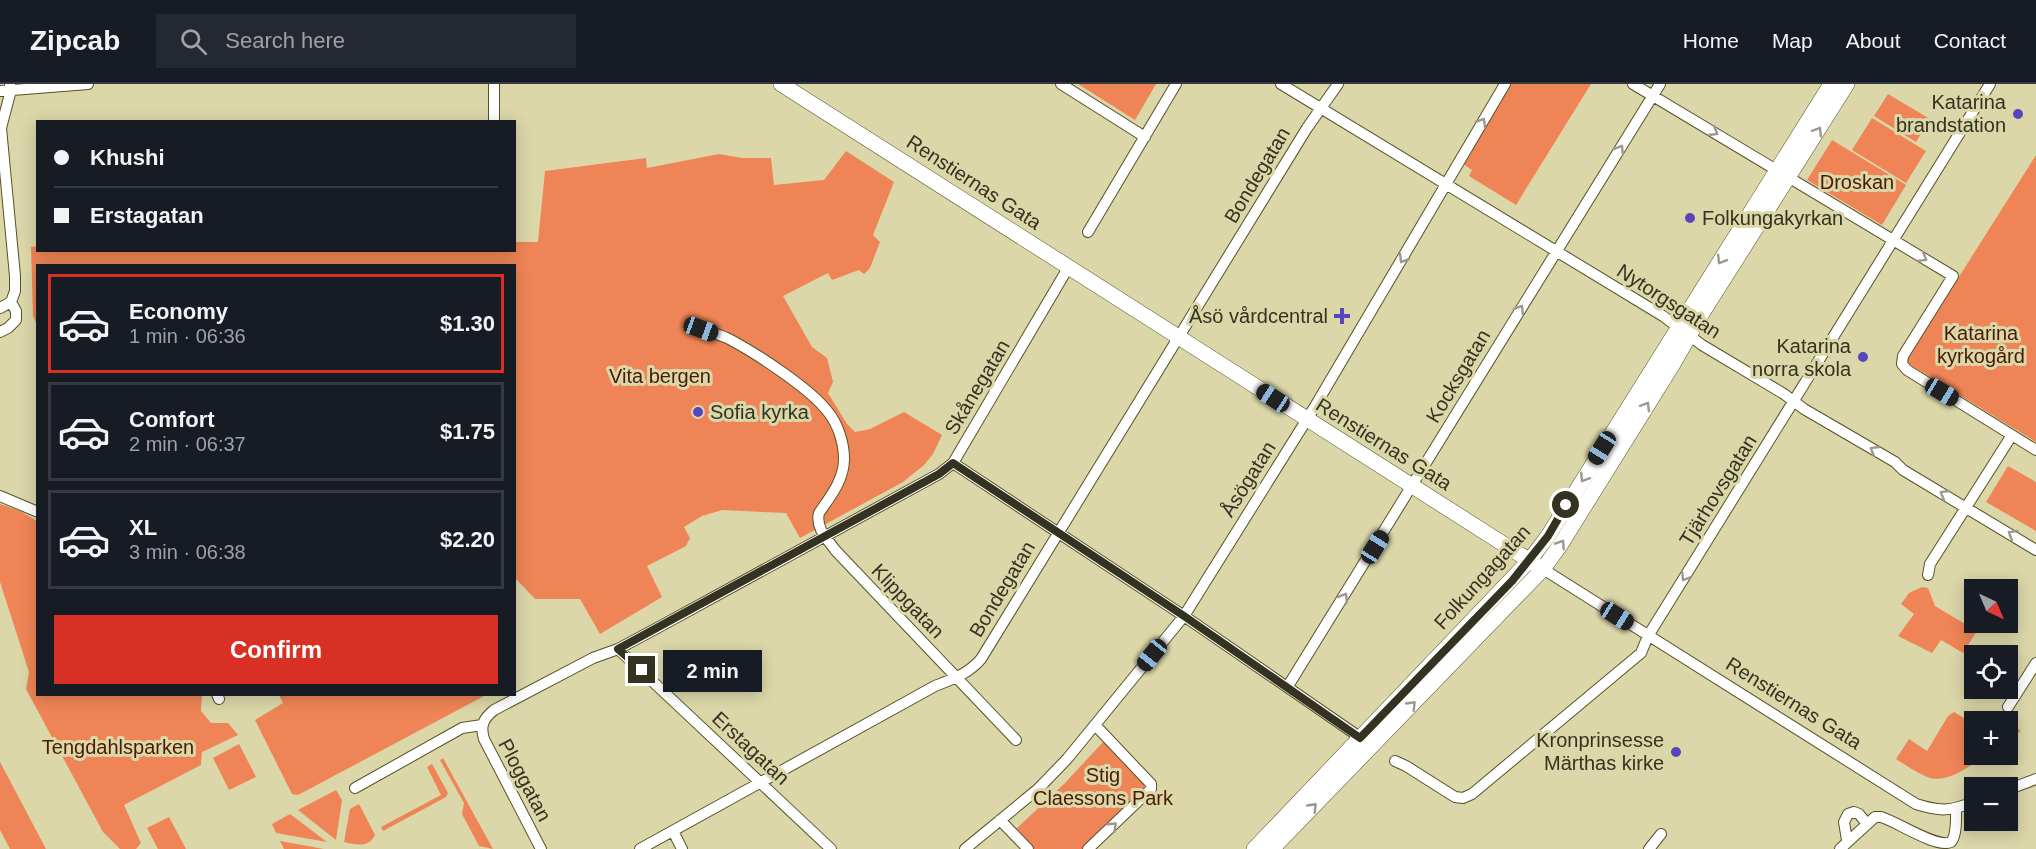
<!DOCTYPE html>
<meta charset="utf-8">
<style>
body{margin:0;font-family:Arial,sans-serif;background:#242831;color:#f1f3f6;height:100vh;display:flex;flex-direction:column;font-size:22px;white-space:nowrap}
*{box-sizing:border-box;margin:0}
p{font-size:20px;color:#9ea1a6}
.icon{flex:none;width:33px;height:33px;fill:none;stroke:currentColor;stroke-width:2;stroke-linecap:round;stroke-linejoin:round}
.map{position:relative;flex:1;overflow:hidden}
.side{position:absolute;left:36px;top:180px;width:480px;height:432px;display:flex;flex-direction:column;background:#171b24;border-radius:0px;box-shadow:0 3px 15px #0003}
.side>*{flex:none}
.hud{position:absolute;left:36px;top:36px;width:480px;height:132px;border-radius:0px;box-shadow:0 3px 15px #0003;display:grid;align-content:center;height:132px;padding:0 18px;background:#171b24}
.needle{width:39px;rotate:136deg}
.fabs{position:absolute;left:1964px;top:495px;display:grid;gap:12px}
.fabs a{display:grid;place-items:center;width:54px;height:54px;border-radius:0px;background:#171b24;box-shadow:0 3px 15px #0003;font-size:30px}
.end{position:absolute;width:27px;height:27px;margin:-14px;border:8px solid #343220;background:#fff;box-shadow:0 0 0 3px #fff}
.from{border-radius:50%}
.bubble{position:absolute;height:42px;border-radius:0px;background:#171b24;box-shadow:0 3px 15px #0003;font-size:20px;font-weight:800;line-height:42px;text-align:center}
.car{position:absolute;width:18px;height:36px;margin:-18px -9px;border-radius:8px;box-shadow:0 0 4px 2px #0007;background:linear-gradient(#222 24%,#8ab4d8 0 40%,#222 0 76%,#8ab4d8 0 86%,#222 0)}
.hud b{display:flex;align-items:center;gap:21px;height:57px;font-size:22px}
.hud b+b{border-top:2px solid #363941}
.hud i{width:15px;height:15px;background:#f1f3f6}
ul{padding:10px 0 0;list-style:none}
li{display:flex;align-items:center;gap:18px;height:99px;margin:0 12px 9px;padding:0 6px;border:3px solid #363941;border-radius:0px}
li div{flex:1}
li b{display:block;font-size:22px}
li em{font-style:normal;font-weight:800}
li.current{border-color:#d93025}
li>.icon{width:54px;height:54px;stroke-width:1.5}
.action{display:flex;gap:12px;margin-top:auto;padding:12px 18px}
.action a{flex:1;height:69px;border-radius:0px;background:#d93025;color:#fff;font-size:24px;font-weight:800;line-height:69px;text-align:center}
header{display:flex;align-items:center;gap:36px;box-sizing:border-box;height:84px;padding:0 30px;background:#171b24;border-bottom:2px solid #363941}
header strong{font-size:28px}
nav{display:flex;gap:33px;margin-inline-start:auto;font-size:21px}
.search{width:420px;height:54px;background:#242831;display:flex;align-items:center;gap:15px;box-sizing:border-box;padding:0 21px;border-radius:0px;color:#9ea1a6;font-size:22px}
.map>svg:first-child{display:block}
</style>
<header>
<strong>Zipcab</strong>
<div class="search"><svg class="icon" aria-label="search" viewBox="0 0 24 24"><circle cx="10" cy="10" r="6"/><path d="M15 15l6 6"/></svg>Search here</div>
<nav><a>Home</a><a>Map</a><a>About</a><a>Contact</a></nav>
</header>
<div class="map">
<svg width="2036" height="765" viewBox="0 0 2036 765">
<rect width="100%" height="100%" fill="#dbd7a9"/>
<!-- green -->
<path fill="#ef8556" d="M 1078,0 L 1156,0 L 1135,36 Z
M 1511,0 L 1591,0 L 1516,121 L 1469,92 L 1472,86 L 1463,80 Z
M 1888,10 L 1930,35 L 1916,58 L 1874,32 Z
M 1872,34 L 1926,67 L 1906,99 L 1852,66 Z
M 1832,56 L 1906,101 L 1882,141 L 1807,96 Z
M 846,67 L 894,98 L 873,151 L 880,158 L 870,184 L 864,190 L 859,186 L 832,196 L 828,189 L 783,212 L 812,263 L 827,274 L 833,298 L 828,309 L 847,340 L 855,348 L 870,345 L 904,328 L 942,351 L 933,370 L 924,381 L 903,398 L 800,454 L 786,429 L 722,426 L 702,432 L 684,443 L 690,454 L 686,462 L 647,482 L 662,513 L 600,550 L 580,515 L 535,515 L 515,494 L 514,182 L 38,182 L 37,241 L 33,232 L 31,163 L 37,162 L 38,166 L 514,166 L 515,158 L 538,158 L 545,87 L 646,74 L 647,84 L 719,70 L 742,74 L 771,74 L 774,101 L 824,96 Z
M 2036,71 L 2036,358 L 1909,280 L 1907,275 Z
M 2008,382 L 2036,398 L 2036,447 L 1986,418 Z
M 0,420 L 20,427 L 37,437 L 38,610 L 202,611 L 201,627 L 211,639 L 228,639 L 238,651 L 202,668 L 201,681 L 124,721 L 141,759 L 136,765 L 120,765 L 103,748 L 26,605 L 29,588 L 0,498 Z
M 1922,503 L 1928,504 L 1935,522 L 1977,547 L 1963,569 L 1941,556 L 1932,569 L 1898,552 L 1914,530 L 1901,520 L 1909,509 Z
M 279,611 L 486,611 L 298,711 L 292,710 L 255,636 L 283,619 Z
M 1954,628 L 1974,640 L 1974,670 L 1986,671 C 1971,681 1949,699 1930,694 C 1918,690 1906,681 1896,675 L 1909,655 L 1927,667 L 1948,632 Z
M 2004,633 L 2021,647 L 2007,656 L 2007,638 L 2001,637 Z
M 1104,657 L 1144,697 L 1144,705 L 1082,765 L 1034,765 L 1015,746 L 1064,700 Z
M 239,660 L 256,693 L 229,706 L 213,674 Z
M 443,674 L 493,765 L 479,762 L 462,730 L 464,719 L 440,676 Z
M 0,678 L 46,765 L 10,765 L 0,746 Z
M 432,680 L 448,709 L 446,713 L 383,747 L 381,743 L 441,711 L 427,683 Z
M 336,706 L 342,716 L 336,756 L 298,726 Z
M 359,720 L 375,751 C 369,764 356,761 344,758 L 350,725 Z
M 290,730 L 327,758 L 276,749 L 272,740 Z
M 169,733 L 186,765 L 158,765 L 147,744 Z
M 280,757 L 324,765 L 284,765 Z"/>
<g fill="none" stroke-linecap="round" stroke-linejoin="round">
<defs>
<path id="street" d="M 10,0 L 11,6 L 1,44 L 15,192 L 15,207 L 11,218
M 1061,0 L 1145,53
M 1281,0 L 1663,232 L 1702,261 L 1784,310 L 1804,325 L 1895,378 L 1903,386 L 2036,466
M 1633,0 L 1953,192 L 1903,272 L 1902,280 L 1907,286 L 2036,366
M 0,7 L 88,0
M 494,38 L 494,0
M 1088,148 L 1176,0
M 0,224 L 11,218
M 701,245 C 711,249 722,251 731,256 C 757,270 811,305 828,328 C 838,340 844,359 844,375 C 844,396 830,413 819,429 C 815,444 828,456 836,467 L 1016,656
M 0,248 L 8,244 L 16,236 L 16,227 L 11,218
M 953,379 L 1184,532 L 1361,654
M 0,412 L 38,428
M 1543,485 L 1916,720 C 1941,728 1950,727 1974,718
M 1928,491 L 1930,480 L 2012,351
M 618,565 L 831,765
M 1288,602 L 1660,0
M 217,610 L 219,615
M 2008,623 L 2036,579
M 1395,677 L 1406,682 L 1455,713 L 1463,714 L 1472,710 L 1641,569 L 1648,552 L 1990,0
M 355,704 L 462,644 L 482,641
M 2007,706 L 2036,695
M 1000,736 L 1028,765
M 673,747 L 682,765
M 1847,756 L 1844,738 L 1848,730 L 1854,728 L 1859,730 L 1867,740
M 541,765 L 484,655 C 480,642 483,635 494,626 L 593,574 L 618,565 L 659,543 L 939,390 L 953,379 L 1068,184
M 640,765 L 935,602 C 953,595 968,590 981,575 L 1307,44 L 1338,0
M 965,765 L 1038,705 L 1067,675 L 1184,532 L 1314,324 L 1505,0
M 1088,765 L 1151,705 L 1151,700 L 1096,642
M 1649,765 L 1661,750
M 1840,765 L 1875,733 L 1881,733 C 1896,737 1937,765 1951,758 C 1957,751 1956,734 1956,725"/>
<path id="secondary" d="M 781,0 L 1538,482
M 1254,765 L 1529,477 L 1548,452 L 1831,0
M 1272,765 L 1543,485 L 1561,460 L 1673,280 L 1701,231 L 1847,0"/>
</defs>
<!-- street casing -->
<use href="#street" stroke="#565228" stroke-width="12"/>
<!-- secondary casing -->
<use href="#secondary" stroke="#565228" stroke-width="16"/>
<!-- street -->
<use href="#street" stroke="#fff" stroke-width="10"/>
<!-- secondary -->
<use href="#secondary" stroke="#fff" stroke-width="15"/>
</g>
<!-- one-way arrows -->
<defs><path id="oneway-chevron" d="M-2-3.5L2.5 0L-2 3.5" fill="none" stroke-width="1.6" stroke-linecap="round" stroke-linejoin="round" transform="scale(1.5)"/></defs>
<g stroke="#9a9890">
<use href="#oneway-chevron" transform="translate(1482 38) rotate(-59)"/>
<use href="#oneway-chevron" transform="translate(1818 47) rotate(-58)"/>
<use href="#oneway-chevron" transform="translate(1714 48) rotate(31)"/>
<use href="#oneway-chevron" transform="translate(1620 65) rotate(-58)"/>
<use href="#oneway-chevron" transform="translate(1923 174) rotate(31)"/>
<use href="#oneway-chevron" transform="translate(1403 175) rotate(121)"/>
<use href="#oneway-chevron" transform="translate(1721 176) rotate(122)"/>
<use href="#oneway-chevron" transform="translate(1520 225) rotate(-59)"/>
<use href="#oneway-chevron" transform="translate(1646 322) rotate(-58)"/>
<use href="#oneway-chevron" transform="translate(1874 366) rotate(-150)"/>
<use href="#oneway-chevron" transform="translate(1584 394) rotate(122)"/>
<use href="#oneway-chevron" transform="translate(1944 410) rotate(-150)"/>
<use href="#oneway-chevron" transform="translate(2012 450) rotate(-149)"/>
<use href="#oneway-chevron" transform="translate(1561 460) rotate(-57)"/>
<use href="#oneway-chevron" transform="translate(1685 493) rotate(122)"/>
<use href="#oneway-chevron" transform="translate(1344 513) rotate(-58)"/>
<use href="#oneway-chevron" transform="translate(1412 621) rotate(-46)"/>
<use href="#oneway-chevron" transform="translate(1313 723) rotate(-46)"/>
<use href="#oneway-chevron" transform="translate(1113 742) rotate(-43)"/>
</g>
<g fill="none" stroke-linecap="round" stroke-linejoin="round">
<!-- route -->
<path stroke="#343220" stroke-width="8" d="M 642,586 L 618,565 L 939,390 L 953,379 L 1184,532 L 1360,654 L 1512,497 L 1548,452 L 1566,421"/>
</g>
<!-- markers -->
<g fill="#5645bd" stroke="#dbd7a9" stroke-width="2">
<circle cx="2018" cy="30" r="6"/>
<circle cx="1690" cy="134" r="6"/>
<path d="M1339 223h6v6h6v6h-6v6h-6v-6h-6v-6h6z"/>
<circle cx="1863" cy="273" r="6"/>
<circle cx="698" cy="328" r="6"/>
<circle cx="1676" cy="668" r="6"/>
</g>
<g text-anchor="middle" dominant-baseline="central" stroke-width="6" stroke-linejoin="round" paint-order="stroke">
<!-- poi labels -->
<g font-size="20" fill="#343220" stroke="#dbd7a9" text-anchor="end">
<text x="2006" y="18">Katarina<tspan x="2006" dy="23">brandstation</tspan></text>
<text x="1702" y="134" text-anchor="start">Folkungakyrkan</text>
<text x="1328" y="232">Åsö vårdcentral</text>
<text x="1851" y="262">Katarina<tspan x="1851" dy="23">norra skola</tspan></text>
<text x="710" y="328" text-anchor="start">Sofia kyrka</text>
<text x="1664" y="656">Kronprinsesse<tspan x="1664" dy="23">Märthas kirke</tspan></text>
</g>
<!-- street labels -->
<g font-size="20" fill="#343220" stroke="#dbd7a9">
<text transform="translate(1257 91) rotate(-59)">Bondegatan</text>
<text transform="translate(974 98) rotate(33)">Renstiernas Gata</text>
<text transform="translate(1669 217) rotate(33)">Nytorgsgatan</text>
<text transform="translate(1458 292) rotate(-59)">Kocksgatan</text>
<text transform="translate(977 303) rotate(-59)">Skånegatan</text>
<text transform="translate(1384 360) rotate(32)">Renstiernas Gata</text>
<text transform="translate(1248 395) rotate(-58)">Åsögatan</text>
<text transform="translate(1718 406) rotate(-58)">Tjärhovsgatan</text>
<text transform="translate(1482 493) rotate(-48)">Folkungagatan</text>
<text transform="translate(1002 505) rotate(-59)">Bondegatan</text>
<text transform="translate(908 517) rotate(46)">Klippgatan</text>
<text transform="translate(1794 619) rotate(32)">Renstiernas Gata</text>
<text transform="translate(751 664) rotate(43)">Erstagatan</text>
<text transform="translate(525 696) rotate(62)">Ploggatan</text>
</g>
<!-- park labels -->
<g font-size="20" fill="#4a1b04" stroke="#dbd7a9">
<text x="1857" y="98">Droskan</text>
<text x="1981" y="249">Katarina<tspan x="1981" dy="23">kyrkogård</tspan></text>
<text x="660" y="292">Vita bergen</text>
<text x="118" y="663">Tengdahlsparken</text>
<text x="1103" y="691">Stig<tspan x="1103" dy="23">Claessons Park</tspan></text>
</g>
</g>
</svg>
<div class="fabs">
<a><svg class="needle" viewBox="-14 -14 28 28"><path d="M0-13l5 13h-10z" fill="#e53935"/><path d="M0 13l5-13h-10z" fill="#9ea1a6"/></svg></a>
<a><svg class="icon" aria-label="locate" viewBox="0 0 24 24"><circle cx="12" cy="12" r="6"/><path d="M12 2v4M12 18v4M2 12h4M18 12h4"/></svg></a>
<a>+</a>
<a>−</a>
</div>
<i class="end from" style="left:1566px;top:421px"></i>
<i class="end" style="left:642px;top:586px"></i>
<div class="bubble" style="left:663px;top:566px;width:99px">2 min</div>
<i class="car" style="left:701px;top:245px;rotate:110deg"></i>
<i class="car" style="left:1942px;top:308px;rotate:121deg"></i>
<i class="car" style="left:1273px;top:314px;rotate:303deg"></i>
<i class="car" style="left:1602px;top:364px;rotate:212deg"></i>
<i class="car" style="left:1375px;top:463px;rotate:32deg"></i>
<i class="car" style="left:1617px;top:532px;rotate:122deg"></i>
<i class="car" style="left:1152px;top:571px;rotate:219deg"></i>
<div class="hud">
<b><i class="from"></i>Khushi</b>
<b><i></i>Erstagatan</b>
</div>
<section class="side">
<ul>
<li class="current"><svg class="icon" aria-label="car" viewBox="0 0 24 24"><path d="M5 17H2v-5l4-1 3-4h7l3 4 3 1v5h-3M9 17h6M6 11h13"/><circle cx="7" cy="17" r="2"/><circle cx="17" cy="17" r="2"/></svg><div><b>Economy</b><p>1 min · 06:36</p></div><em>$1.30</em></li>
<li><svg class="icon" aria-label="car" viewBox="0 0 24 24"><path d="M5 17H2v-5l4-1 3-4h7l3 4 3 1v5h-3M9 17h6M6 11h13"/><circle cx="7" cy="17" r="2"/><circle cx="17" cy="17" r="2"/></svg><div><b>Comfort</b><p>2 min · 06:37</p></div><em>$1.75</em></li>
<li><svg class="icon" aria-label="car" viewBox="0 0 24 24"><path d="M5 17H2v-5l4-1 3-4h7l3 4 3 1v5h-3M9 17h6M6 11h13"/><circle cx="7" cy="17" r="2"/><circle cx="17" cy="17" r="2"/></svg><div><b>XL</b><p>3 min · 06:38</p></div><em>$2.20</em></li>
</ul>
<div class="action"><a>Confirm</a></div>
</section>
</div>
